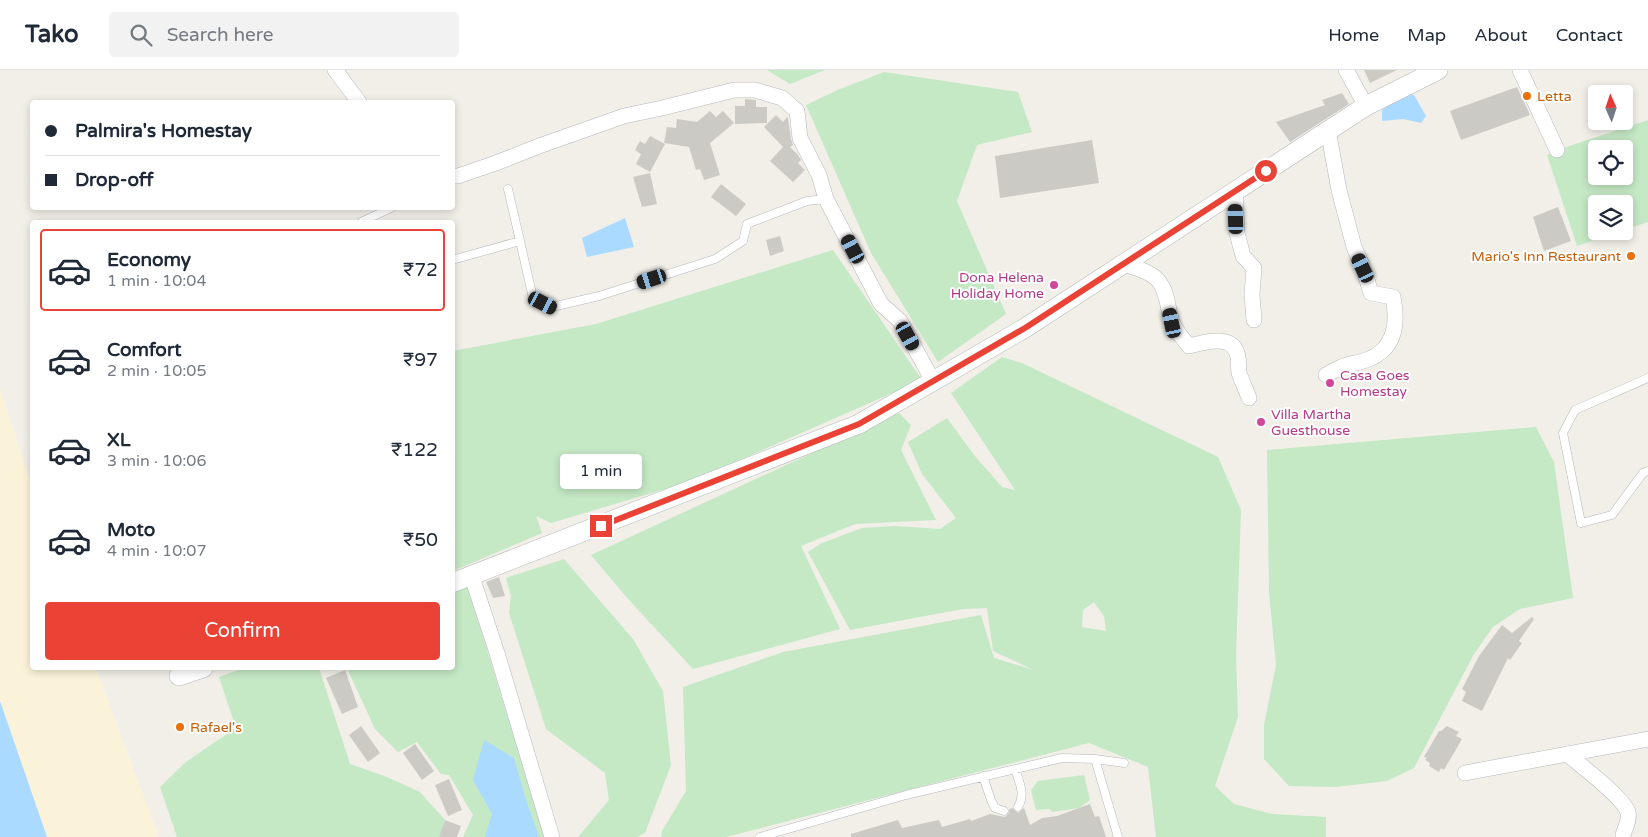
<!DOCTYPE html>
<meta charset="utf-8">
<style>
body{margin:0;font-family:"Varela Round",sans-serif;background:#f2f2f3;color:#1f2937;height:100vh;display:flex;flex-direction:column;font-size:19px;white-space:nowrap}
*{box-sizing:border-box;margin:0}
p{font-size:16px;color:#747a83}
.icon{flex:none;width:28px;height:28px;fill:none;stroke:currentColor;stroke-width:2;stroke-linecap:round;stroke-linejoin:round}
.map{position:relative;flex:1;overflow:hidden}
.sheet{position:absolute;left:30px;top:150px;width:425px;height:450px;display:flex;flex-direction:column;background:#fff;border-radius:5px;box-shadow:0 2px 8px #0003}
.sheet>*{flex:none}
.guide{position:absolute;left:30px;top:30px;width:425px;height:110px;border-radius:5px;box-shadow:0 2px 8px #0003;display:grid;align-content:center;height:110px;padding:0 15px;background:#fff}
.needle{width:32px;rotate:357deg}
.fabs{position:absolute;left:1588px;top:15px;display:grid;gap:10px}
.fabs a{display:grid;place-items:center;width:45px;height:45px;border-radius:5px;background:#fff;box-shadow:0 2px 8px #0003;font-size:25px}
.end{position:absolute;width:22px;height:22px;margin:-11px;border:6px solid #ea4335;background:#fff;box-shadow:0 0 0 2px #fff}
.from{border-radius:50%}
.bubble{position:absolute;height:35px;border-radius:5px;background:#fff;box-shadow:0 2px 8px #0003;font-size:16px;font-weight:600;line-height:35px;text-align:center}
.car{position:absolute;width:15px;height:30px;margin:-15px -8px;border-radius:6px;box-shadow:0 0 4px 1px #0007;background:linear-gradient(#222 24%,#8ab4d8 0 40%,#222 0 76%,#8ab4d8 0 86%,#222 0)}
.guide b{display:flex;align-items:center;gap:18px;height:48px;font-size:19px}
.guide b+b{border-top:1px solid #e0e1e3}
.guide i{width:12px;height:12px;background:#1f2937}
ul{padding:9px 0 0;list-style:none}
li{display:flex;align-items:center;gap:15px;height:82px;margin:0 10px 8px;padding:0 5px;border:2px solid transparent;border-radius:5px}
li div{flex:1}
li b{display:block;font-size:19px}
li em{font-style:normal;font-weight:600}
li.on{border-color:#ea4335}
li>.icon{width:45px;height:45px;stroke-width:1.5}
.button{display:flex;gap:10px;margin-top:auto;padding:10px 15px}
.button a{flex:1;height:58px;border-radius:5px;background:#ea4335;color:#fff;font-size:20px;font-weight:600;line-height:58px;text-align:center}
header{display:flex;align-items:center;gap:30px;box-sizing:border-box;height:70px;padding:0 25px;background:#fff;border-bottom:1px solid #e0e1e3}
header strong{font-size:24px}
nav{display:flex;gap:28px;margin-inline-start:auto;font-size:18px}
.search{width:350px;height:45px;background:#f2f2f3;display:flex;align-items:center;gap:12px;box-sizing:border-box;padding:0 18px;border-radius:5px;color:#747a83;font-size:19px}
.map>svg:first-child{display:block}
</style>
<header>
<strong>Tako</strong>
<div class="search"><svg class="icon" aria-label="search" viewBox="0 0 24 24"><circle cx="10" cy="10" r="6"/><path d="M15 15l6 6"/></svg>Search here</div>
<nav><a>Home</a><a>Map</a><a>About</a><a>Contact</a></nav>
</header>
<div class="map">
<svg width="1648" height="767" viewBox="0 0 1648 767">
<rect width="100%" height="100%" fill="#f1efe8"/>
<!-- green -->
<path fill="#c5e8c5" fill-rule="evenodd" d="M 767,0 L 825,0 L 790,14 Z
M 884,2 L 1018,22 L 1032,62 L 977,75 L 957,131 L 1006,244 L 938,292 L 871,183 L 806,35 L 840,19 Z
M 1648,50 L 1648,152 L 1624,160 L 1624,134 L 1596,134 L 1596,161 L 1620,161 L 1577,176 L 1547,85 L 1557,80 ZM 1596,79 L 1624,79 L 1624,106 L 1596,106 Z
M 833,180 L 922,310 L 692,411 L 551,453 L 536,446 L 542,463 L 453,501 L 453,281 L 596,254 Z
M 1002,287 L 1022,293 L 1218,387 L 1241,440 L 1236,585 L 1238,647 L 1215,716 L 1234,734 L 1272,744 L 1326,747 L 1326,767 L 1156,767 L 1148,697 L 1089,673 L 726,767 L 661,767 L 662,761 L 686,721 L 683,617 L 783,582 L 981,545 L 994,588 L 1034,600 L 993,581 L 987,538 L 963,539 L 850,560 L 808,482 L 822,473 L 862,458 L 895,456 L 940,459 L 956,448 L 922,404 L 908,372 L 947,348 L 974,385 L 1002,417 L 1015,420 L 951,323 ZM 1094,532 L 1104,546 L 1106,561 L 1082,557 L 1083,540 Z
M 899,343 L 911,355 L 901,380 L 936,450 L 855,454 L 801,476 L 840,559 L 693,599 L 628,529 L 591,485 Z
M 1536,357 L 1554,392 L 1573,528 L 1520,539 L 1493,557 L 1474,584 L 1414,698 L 1387,711 L 1335,717 L 1289,716 L 1264,689 L 1264,655 L 1276,595 L 1269,522 L 1267,380 Z
M 564,489 L 633,569 L 663,621 L 671,695 L 645,763 L 637,767 L 578,767 L 609,730 L 605,703 L 546,659 L 509,543 L 511,526 L 506,508 Z
M 467,515 L 545,767 L 463,767 L 473,745 L 449,705 L 441,704 L 417,672 L 398,682 L 375,659 L 347,598 L 452,598 L 453,520 Z
M 244,598 L 319,598 L 350,694 L 387,707 L 420,722 L 445,750 L 440,767 L 177,767 L 160,717 L 187,691 L 236,658 L 219,607 Z
M 1084,705 L 1090,730 L 1079,738 L 1053,742 L 1049,739 L 1036,740 L 1031,720 L 1038,711 Z"/>
<!-- sand -->
<path fill="#fbf3d9" d="M 0,318 L 32,416 L 32,598 L 96,598 L 159,767 L 47,767 L 0,631 Z"/>
<!-- water -->
<path fill="#aadaff" d="M 1405,23 L 1414,25 L 1426,46 L 1421,53 L 1403,49 L 1382,51 L 1382,40 Z
M 625,148 L 634,177 L 587,187 L 582,168 Z
M 0,631 L 47,767 L 0,767 Z
M 484,670 L 514,688 L 525,727 L 539,767 L 485,767 L 492,744 L 473,710 Z"/>
<!-- building -->
<path fill="#cccac5" d="M 1364,0 L 1397,0 L 1370,13 Z
M 1517,17 L 1530,45 L 1461,70 L 1450,41 Z
M 1342,23 L 1349,34 L 1290,72 L 1276,52 L 1325,35 L 1322,30 Z
M 745,29 L 756,30 L 756,37 L 767,37 L 767,53 L 735,54 L 735,36 L 745,36 Z
M 710,41 L 716,47 L 723,41 L 734,53 L 710,73 L 720,105 L 704,110 L 700,99 L 696,100 L 689,77 L 664,73 L 667,57 L 676,58 L 677,49 L 697,52 Z
M 776,45 L 783,52 L 787,47 L 788,49 L 791,69 L 793,75 L 790,77 L 798,85 L 801,90 L 798,93 L 805,100 L 793,112 L 770,91 L 783,77 L 764,57 Z
M 650,66 L 665,74 L 650,102 L 636,94 L 641,84 L 635,80 L 640,71 L 645,74 Z
M 1092,70 L 1099,113 L 1000,128 L 995,86 Z
M 650,103 L 657,134 L 642,137 L 633,107 Z
M 721,114 L 746,134 L 736,146 L 711,127 Z
M 1558,137 L 1571,171 L 1544,181 L 1533,147 Z
M 780,166 L 784,181 L 770,186 L 766,170 Z
M 499,507 L 505,526 L 493,528 L 486,512 Z
M 1532,547 L 1534,549 L 1519,571 L 1522,573 L 1510,590 L 1508,588 L 1482,641 L 1462,631 L 1466,622 L 1462,619 L 1479,586 L 1502,555 L 1512,563 Z
M 345,600 L 358,637 L 342,644 L 326,608 Z
M 361,656 L 380,683 L 368,692 L 349,665 Z
M 1447,656 L 1459,662 L 1456,666 L 1462,669 L 1444,700 L 1441,698 L 1439,702 L 1429,696 L 1430,693 L 1425,690 L 1427,688 L 1424,687 L 1439,661 L 1441,661 Z
M 415,674 L 434,701 L 422,710 L 403,683 Z
M 449,709 L 462,740 L 448,746 L 435,715 Z
M 1090,734 L 1095,747 L 1099,746 L 1106,767 L 851,767 L 851,764 L 898,750 L 902,758 L 939,750 L 942,757 L 970,749 L 971,751 L 990,744 L 1005,747 L 1009,743 L 1009,739 L 1013,738 L 1018,743 L 1024,738 L 1030,755 L 1042,748 L 1057,746 Z
M 445,750 L 461,756 L 457,767 L 439,767 Z"/>
<g fill="none" stroke-linecap="round" stroke-linejoin="round">
<defs>
<path id="service" d="M 508,119 L 520,171
M 361,152 L 391,138
M 452,190 L 520,171 L 533,228 L 552,237 L 599,226 L 715,189 L 743,171 L 747,154 L 807,131 L 826,129
M 1648,308 L 1575,340 L 1563,363 L 1581,453 L 1612,445 L 1643,403 L 1648,401
M 1095,689 L 1118,767
M 1015,699 C 1019,712 1026,724 1018,737
M 983,706 L 991,730 L 995,738 L 1004,741
M 760,767 L 906,725 L 1062,688 L 1095,689 L 1124,693"/>
<path id="minor" d="M 335,0 L 359,32
M 1346,0 L 1366,36
M 1520,0 L 1557,80
M 452,106 L 458,106 L 496,93 L 539,76 L 624,46 L 662,38 L 734,20 L 755,20 L 782,28 L 797,41 L 800,68 L 819,105 L 826,129 L 881,234 L 900,251 L 933,311
M 1235,121 L 1237,163 L 1243,186 L 1254,198 L 1252,224 L 1254,250
M 1123,194 C 1136,198 1153,202 1160,213 C 1169,225 1167,241 1173,254 C 1177,262 1183,269 1189,276 C 1205,272 1234,263 1238,287 C 1239,292 1238,298 1239,303 C 1242,311 1246,320 1249,328
M 1326,305 C 1332,302 1339,297 1347,295 C 1354,293 1362,292 1369,289 C 1396,278 1398,252 1393,227 L 1371,223 L 1363,197 L 1354,177 L 1339,120 L 1328,60
M 472,507 L 497,583 L 552,767
M 1567,684 C 1581,696 1622,726 1628,742 C 1630,750 1625,758 1623,765
M 1465,703 L 1648,669"/>
<path id="tertiary" d="M 452,513 L 859,354 L 1025,258 L 1366,36 L 1438,0
M 179,606 L 203,598"/>
</defs>
<!-- service casing -->
<use href="#service" stroke="#b5b8bc" stroke-width="9"/>
<!-- minor casing -->
<use href="#minor" stroke="#b5b8bc" stroke-width="16"/>
<!-- tertiary casing -->
<use href="#tertiary" stroke="#b5b8bc" stroke-width="20"/>
<!-- service -->
<use href="#service" stroke="#fff" stroke-width="8"/>
<!-- minor -->
<use href="#minor" stroke="#fff" stroke-width="15"/>
<!-- tertiary -->
<use href="#tertiary" stroke="#fff" stroke-width="19"/>
</g>
<g fill="none" stroke-linecap="round" stroke-linejoin="round">
<!-- route -->
<path stroke="#ea4335" stroke-width="6" d="M 601,456 L 859,354 L 1025,258 L 1266,101"/>
</g>
<!-- markers -->
<g fill="#e8710a" stroke="#fff" stroke-width="2">
<circle cx="1527" cy="26" r="5"/>
<circle cx="1631" cy="186" r="5"/>
<circle cx="180" cy="657" r="5"/>
</g>
<g fill="#d1479c" stroke="#fff" stroke-width="2">
<circle cx="1054" cy="215" r="5"/>
<circle cx="1330" cy="313" r="5"/>
<circle cx="1261" cy="352" r="5"/>
</g>
<g text-anchor="middle" dominant-baseline="central" stroke-width="4" stroke-linejoin="round" paint-order="stroke">
<!-- food labels -->
<g font-size="14" fill="#c56008" stroke="#fff" text-anchor="start">
<text x="1537" y="26">Letta</text>
<text x="1621" y="186" text-anchor="end">Mario's Inn Restaurant</text>
<text x="190" y="657">Rafael's</text>
</g>
<!-- hotel labels -->
<g font-size="14" fill="#b23c85" stroke="#fff" text-anchor="start">
<text x="1044" y="207" text-anchor="end">Dona Helena<tspan x="1044" dy="16">Holiday Home</tspan></text>
<text x="1340" y="305">Casa Goes<tspan x="1340" dy="16">Homestay</tspan></text>
<text x="1271" y="344">Villa Martha<tspan x="1271" dy="16">Guesthouse</tspan></text>
</g>
</g>
</svg>
<div class="fabs">
<a><svg class="needle" viewBox="-14 -14 28 28"><path d="M0-13l5 13h-10z" fill="#e53935"/><path d="M0 13l5-13h-10z" fill="#747a83"/></svg></a>
<a><svg class="icon" aria-label="locate" viewBox="0 0 24 24"><circle cx="12" cy="12" r="6"/><path d="M12 2v4M12 18v4M2 12h4M18 12h4"/></svg></a>
<a><svg class="icon" aria-label="layers" viewBox="0 0 24 24"><path d="M12 4l9 5-9 5-9-5zM3 14l9 5 9-5"/></svg></a>
</div>
<i class="end from" style="left:1266px;top:101px"></i>
<i class="end" style="left:601px;top:456px"></i>
<div class="bubble" style="left:560px;top:384px;width:82px">1 min</div>
<i class="car" style="left:1236px;top:149px;rotate:358deg"></i>
<i class="car" style="left:853px;top:179px;rotate:332deg"></i>
<i class="car" style="left:1363px;top:198px;rotate:335deg"></i>
<i class="car" style="left:652px;top:209px;rotate:252deg"></i>
<i class="car" style="left:543px;top:233px;rotate:117deg"></i>
<i class="car" style="left:1172px;top:253px;rotate:348deg"></i>
<i class="car" style="left:908px;top:266px;rotate:151deg"></i>
<div class="guide">
<b><i class="from"></i>Palmira's Homestay</b>
<b><i></i>Drop-off</b>
</div>
<section class="sheet">
<ul>
<li class="on"><svg class="icon" aria-label="car" viewBox="0 0 24 24"><path d="M5 17H2v-5l4-1 3-4h7l3 4 3 1v5h-3M9 17h6M6 11h13"/><circle cx="7" cy="17" r="2"/><circle cx="17" cy="17" r="2"/></svg><div><b>Economy</b><p>1 min · 10:04</p></div><em>₹72</em></li>
<li><svg class="icon" aria-label="car" viewBox="0 0 24 24"><path d="M5 17H2v-5l4-1 3-4h7l3 4 3 1v5h-3M9 17h6M6 11h13"/><circle cx="7" cy="17" r="2"/><circle cx="17" cy="17" r="2"/></svg><div><b>Comfort</b><p>2 min · 10:05</p></div><em>₹97</em></li>
<li><svg class="icon" aria-label="car" viewBox="0 0 24 24"><path d="M5 17H2v-5l4-1 3-4h7l3 4 3 1v5h-3M9 17h6M6 11h13"/><circle cx="7" cy="17" r="2"/><circle cx="17" cy="17" r="2"/></svg><div><b>XL</b><p>3 min · 10:06</p></div><em>₹122</em></li>
<li><svg class="icon" aria-label="car" viewBox="0 0 24 24"><path d="M5 17H2v-5l4-1 3-4h7l3 4 3 1v5h-3M9 17h6M6 11h13"/><circle cx="7" cy="17" r="2"/><circle cx="17" cy="17" r="2"/></svg><div><b>Moto</b><p>4 min · 10:07</p></div><em>₹50</em></li>
</ul>
<div class="button"><a>Confirm</a></div>
</section>
</div>
